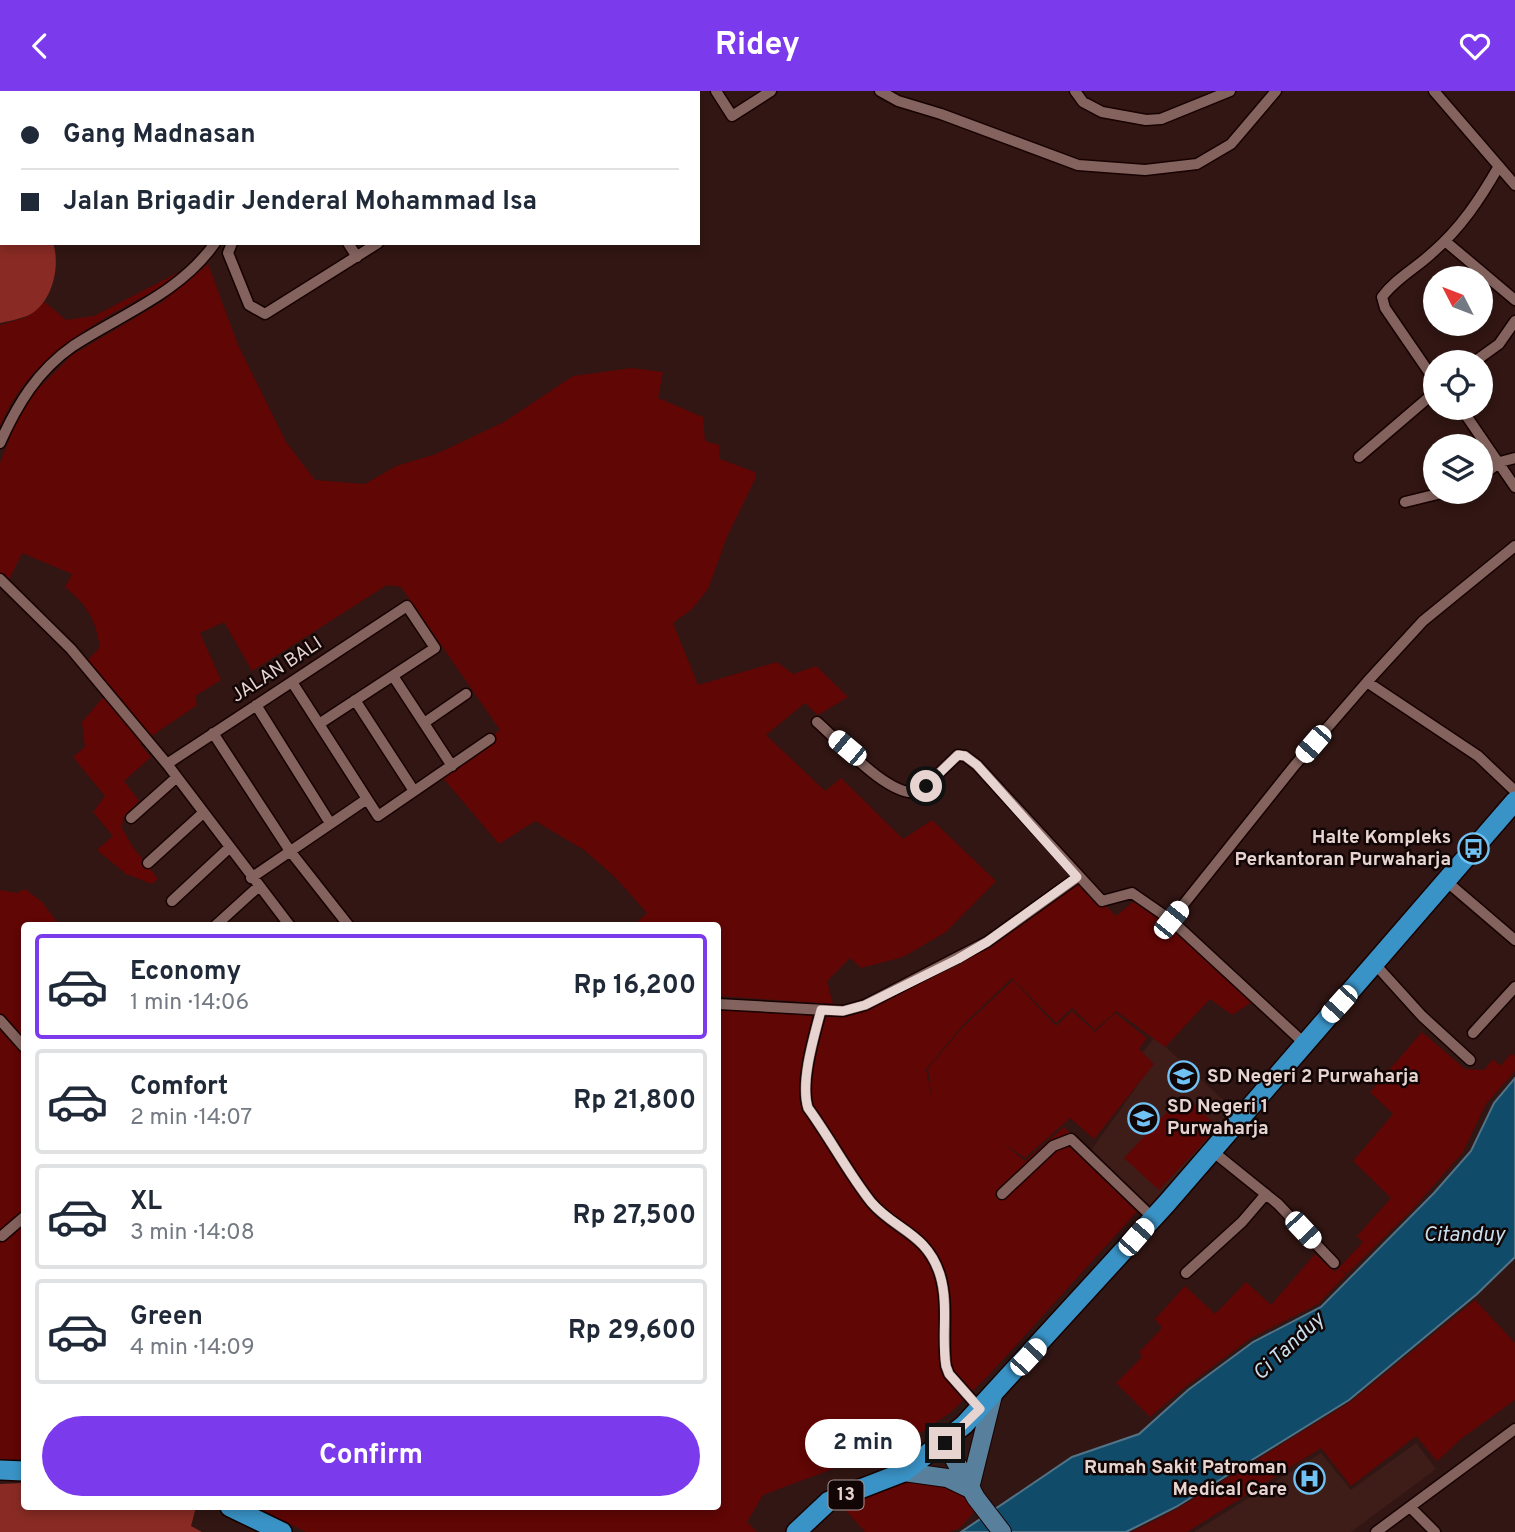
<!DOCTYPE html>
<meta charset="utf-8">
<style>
body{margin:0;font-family:Overpass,sans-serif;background:#f2f2f3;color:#1f2937;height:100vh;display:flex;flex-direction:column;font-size:26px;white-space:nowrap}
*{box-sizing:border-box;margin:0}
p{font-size:23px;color:#747a83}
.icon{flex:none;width:38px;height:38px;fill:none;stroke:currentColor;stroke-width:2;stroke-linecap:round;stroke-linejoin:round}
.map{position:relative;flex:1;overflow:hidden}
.details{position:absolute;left:21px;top:831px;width:700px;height:588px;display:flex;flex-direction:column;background:#fff;border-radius:7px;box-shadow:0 4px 10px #0003}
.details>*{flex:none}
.guide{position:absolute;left:0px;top:0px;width:700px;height:154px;box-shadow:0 4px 10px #0003;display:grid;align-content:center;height:154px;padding:0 21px;background:#fff}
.needle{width:46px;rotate:312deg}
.tools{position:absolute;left:1423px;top:175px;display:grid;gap:14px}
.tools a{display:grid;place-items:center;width:70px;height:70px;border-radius:50%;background:#fff;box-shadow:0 4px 10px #0003;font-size:35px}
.end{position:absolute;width:32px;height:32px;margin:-16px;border:9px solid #e7d4d1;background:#111;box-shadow:0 0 0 4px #111}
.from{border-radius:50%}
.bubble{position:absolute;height:49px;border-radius:24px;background:#fff;box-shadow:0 4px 10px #0003;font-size:23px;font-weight:700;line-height:49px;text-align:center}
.car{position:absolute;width:21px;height:42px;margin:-21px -10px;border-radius:9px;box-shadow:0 0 5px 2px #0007;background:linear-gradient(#fff 24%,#345 0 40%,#fff 0 76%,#345 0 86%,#fff 0)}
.guide b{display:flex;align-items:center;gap:24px;height:66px;font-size:26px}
.guide b+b{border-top:2px solid #e0e1e3}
.guide i{width:18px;height:18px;background:#1f2937}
ul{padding:12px 0 0;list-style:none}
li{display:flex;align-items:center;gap:21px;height:105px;margin:0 14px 10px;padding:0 7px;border:4px solid #e0e1e3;border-radius:7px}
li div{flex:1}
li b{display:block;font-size:26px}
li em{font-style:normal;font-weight:700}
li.selected{border-color:#7c3aed}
li>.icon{width:63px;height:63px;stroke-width:1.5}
.action{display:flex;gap:14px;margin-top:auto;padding:14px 21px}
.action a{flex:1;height:80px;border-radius:42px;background:#7c3aed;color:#fff;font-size:28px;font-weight:700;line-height:80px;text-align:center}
header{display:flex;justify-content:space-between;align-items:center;height:91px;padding:0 21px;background:#7c3aed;color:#fff;font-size:32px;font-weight:700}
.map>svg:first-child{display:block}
</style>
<header><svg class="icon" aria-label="back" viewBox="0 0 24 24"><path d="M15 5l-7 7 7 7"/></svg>Ridey<svg class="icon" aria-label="heart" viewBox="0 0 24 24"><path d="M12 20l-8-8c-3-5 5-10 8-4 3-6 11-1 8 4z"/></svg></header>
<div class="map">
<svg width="1515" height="1441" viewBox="0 0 1515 1441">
<rect width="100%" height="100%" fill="#311613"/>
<!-- built -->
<path fill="#3e1d19" d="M 1155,946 L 1234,1019 L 1150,1121 L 1090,1061 L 1153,973 L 1142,962 Z
M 1416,1352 L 1436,1378 L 1351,1441 L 1194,1441 L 1321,1362 L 1351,1399 Z"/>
<!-- green -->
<path fill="#600605" d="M 208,173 L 238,254 L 286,351 L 315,389 L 365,393 L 396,375 L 436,363 L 504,331 L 573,285 L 632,277 L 663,281 L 658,307 L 703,326 L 705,350 L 719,354 L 720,368 L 755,381 L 755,388 L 727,446 L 708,498 L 692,518 L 673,532 L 698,594 L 777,571 L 793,583 L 816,575 L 848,606 L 818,624 L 805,612 L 766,644 L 825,700 L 841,687 L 903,748 L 932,729 L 996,790 L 946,841 L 903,866 L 861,877 L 850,867 L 827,890 L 833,913 L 718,905 L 718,835 L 633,835 L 647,822 L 615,786 L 584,759 L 535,730 L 499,753 L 438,681 L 500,639 L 401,496 L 387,494 L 252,580 L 224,531 L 200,542 L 221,589 L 195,605 L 197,614 L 140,653 L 151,666 L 124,690 L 139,710 L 123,726 L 122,737 L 132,755 L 158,788 L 152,793 L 126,783 L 97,759 L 113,745 L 93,721 L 105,705 L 73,666 L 85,656 L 82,631 L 105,604 L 82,575 L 100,556 C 95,527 87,514 65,496 L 72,483 L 22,462 L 9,489 L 0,488 L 0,372 L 20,321 L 35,301 L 72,264 L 162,211 Z
M 177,182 L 179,186 C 108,226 34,256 0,335 L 0,234 L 27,226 L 45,211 L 66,229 L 94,225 Z
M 1081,790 L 1116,825 L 1142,804 L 1252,911 L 1232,924 L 1210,908 L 1165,956 L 1116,920 L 1095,939 L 1072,917 L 1056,932 L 1012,887 L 963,934 L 926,978 L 932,1009 L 928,977 L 964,935 L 1013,889 L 1056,935 L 1072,920 L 1095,941 L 1115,922 L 1147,947 L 1139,958 L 1154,973 L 1094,1048 L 1070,1027 L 1025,1067 L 1003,1052 L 1025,1070 L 1064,1036 L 1143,1114 L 989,1284 L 951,1321 L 917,1344 L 884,1359 L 763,1404 L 747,1431 L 757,1441 L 306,1441 L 257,1416 L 718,1416 L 718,918 L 843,925 L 866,918 L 961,873 Z
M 25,798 L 42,811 L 60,835 L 24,835 L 24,1368 L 0,1369 L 0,799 L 17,802 Z
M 1422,941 L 1465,978 L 1484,979 L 1493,968 L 1500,975 L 1512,962 L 1515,965 L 1515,980 L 1486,1013 L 1463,1061 L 1411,1120 L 1347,1183 L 1341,1178 L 1346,1184 L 1318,1213 L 1251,1247 L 1185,1296 L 1150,1326 L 1116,1292 L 1142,1266 L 1139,1261 L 1162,1237 L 1155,1228 L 1185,1195 L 1215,1223 L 1246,1191 L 1271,1214 L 1315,1163 L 1335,1181 L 1363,1151 L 1357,1145 L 1391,1107 L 1353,1070 L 1393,1023 L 1370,1001 Z
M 1183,1004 L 1218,1036 L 1159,1099 L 1124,1067 Z
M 1475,1209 L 1515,1252 L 1515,1309 L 1462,1347 L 1437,1370 L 1416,1345 L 1351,1395 L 1321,1357 L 1187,1441 L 1132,1441 L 1177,1418 L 1350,1311 Z
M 927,1389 L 961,1400 L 974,1421 L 960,1437 L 949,1441 L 865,1441 L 842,1415 L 896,1391 Z"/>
<!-- forest -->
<path fill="#892b24" d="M 0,0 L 152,2 L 2,2 L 2,152 L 53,152 C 61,175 52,214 27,225 C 19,228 9,230 0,232 Z
M 24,1392 L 24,1416 L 196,1416 L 191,1435 L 202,1441 L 0,1441 L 0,1393 Z"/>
<!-- water -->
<path fill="#114b6a" stroke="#517489" stroke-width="2" d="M 1515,987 L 1515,1166 L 1477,1203 L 1349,1309 L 1176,1416 L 1126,1441 L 961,1441 L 1072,1366 L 1139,1343 L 1188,1299 L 1253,1251 L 1321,1216 L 1434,1102 L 1471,1060 L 1494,1012 Z"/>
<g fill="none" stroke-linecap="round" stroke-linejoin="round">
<defs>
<path id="street" d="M 366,0 L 368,2
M 716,0 L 732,25 L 771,0
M 880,0 L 898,10 L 941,23 L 1078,74 L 1145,79 L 1197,73 L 1231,53 L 1276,0
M 1075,0 L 1083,11 L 1102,21 L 1146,29 L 1161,28 L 1230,0
M 1434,0 L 1515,94
M 319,2 L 321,0
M 476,2 L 479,0
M 612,2 L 615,0
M 1445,150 L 1515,209
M 232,152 L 228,162 L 249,214 L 265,223 L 378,152
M 348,152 L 357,166
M 1474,271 L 1499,253 L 1515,230
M 1435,290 L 1385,217 L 1382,206 C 1395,188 1416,177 1432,162 C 1461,137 1480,108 1499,75
M 1461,317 L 1515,396
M 0,352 C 17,314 37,280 73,255 C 122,223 180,202 215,152
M 1359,366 L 1435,301
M 1480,386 L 1500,371 L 1515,367
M 1405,411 L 1446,401
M 0,488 L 71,558 L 167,673 L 290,835
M 393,585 L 452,675
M 292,591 L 378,725 L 490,648
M 1367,591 L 1478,665 L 1515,700
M 355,609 L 414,700
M 256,614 L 330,732
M 817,631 C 839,650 890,708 919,701 L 958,664 L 965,665 L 977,674 L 1102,810 L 1132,802 L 1171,829 L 1304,952
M 424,632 L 466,603
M 213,642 L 290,760 L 349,835
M 167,673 L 407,515 L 435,557 L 319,633
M 131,727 L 177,686
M 148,772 L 203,722
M 251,787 L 367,708
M 1446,790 L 1515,849
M 172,810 L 229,757
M 1171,829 L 1295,674 L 1367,591 L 1423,530 L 1515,455
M 215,835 L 258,796
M 1374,872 L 1422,925 L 1470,969
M 718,913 L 843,920 L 865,914 L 987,851 L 1078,786
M 821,919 C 814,946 800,991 808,1017 C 830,1047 848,1082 871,1111 C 894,1139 927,1142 940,1184 C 949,1214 942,1245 946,1275 L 949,1283 L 980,1318
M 0,929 L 24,956
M 1473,942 L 1515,896
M 1211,1059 L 1278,1113 L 1334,1172
M 1002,1103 L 1053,1055 L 1071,1048 L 1153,1127
M 2,1145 L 24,1126
M 1186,1182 L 1242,1131 L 1266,1103
M 1411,1417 L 1435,1441
M 1376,1441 L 1515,1338"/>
<path id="primary" d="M 945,1352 L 976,1407 L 1002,1441
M 904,1381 L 947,1387 L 972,1399
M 970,1397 L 993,1304"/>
<path id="highway" d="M 0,1379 L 24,1380
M 230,1416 L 282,1441
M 796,1441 L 829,1410 L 904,1381 L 964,1334 L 1167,1112 L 1515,710"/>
</defs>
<!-- street casing -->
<use href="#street" stroke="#170201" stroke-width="13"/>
<!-- primary casing -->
<use href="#primary" stroke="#170201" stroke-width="20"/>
<!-- highway casing -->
<use href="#highway" stroke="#170201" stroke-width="22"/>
<!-- street -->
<use href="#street" stroke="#84635e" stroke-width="10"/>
<!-- primary -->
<use href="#primary" stroke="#58809c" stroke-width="18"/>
<!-- highway -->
<use href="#highway" stroke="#3a93c6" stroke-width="19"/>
</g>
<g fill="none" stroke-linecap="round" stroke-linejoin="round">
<!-- route -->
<path stroke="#e7d4d1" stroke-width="9" d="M 926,695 L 958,664 L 965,665 L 977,674 L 1077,786 L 987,851 L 958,868 L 865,914 L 843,920 L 821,919 C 814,946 800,991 808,1017 C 830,1047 848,1082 871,1111 C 895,1139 927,1142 940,1184 C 949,1213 941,1245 946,1275 L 949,1283 L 980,1318 L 945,1352"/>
</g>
<!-- icons -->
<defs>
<symbol id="bus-ring" viewBox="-11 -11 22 22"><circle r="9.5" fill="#110605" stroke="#70c2f4" stroke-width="1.5"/><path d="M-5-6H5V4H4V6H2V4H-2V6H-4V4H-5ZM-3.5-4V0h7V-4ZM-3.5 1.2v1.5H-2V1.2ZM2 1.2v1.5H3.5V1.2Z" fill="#70c2f4"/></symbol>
<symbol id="school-ring" viewBox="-11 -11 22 22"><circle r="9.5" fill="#110605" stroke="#70c2f4" stroke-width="1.5"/><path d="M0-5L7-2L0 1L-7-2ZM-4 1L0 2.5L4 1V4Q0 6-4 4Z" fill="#70c2f4"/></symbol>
<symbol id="hospital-ring" viewBox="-11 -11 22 22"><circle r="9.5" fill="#110605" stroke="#70c2f4" stroke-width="1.5"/><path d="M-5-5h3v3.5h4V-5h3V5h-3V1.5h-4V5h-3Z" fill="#70c2f4"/></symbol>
</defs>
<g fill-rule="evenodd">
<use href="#bus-ring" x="1456" y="740" width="35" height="35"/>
<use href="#school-ring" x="1166" y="968" width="35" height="35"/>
<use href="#school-ring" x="1126" y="1010" width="35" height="35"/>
<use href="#hospital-ring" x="1292" y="1370" width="35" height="35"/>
</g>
<g text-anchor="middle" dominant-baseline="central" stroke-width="5" stroke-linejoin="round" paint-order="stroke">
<!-- shield labels -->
<rect fill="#110605" stroke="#a79694" stroke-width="2" x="828.5" y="1389.5" width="35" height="29" rx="5"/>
<g font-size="18" font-weight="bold" fill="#e7d4d1">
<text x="846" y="1404">13</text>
</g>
<!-- street labels -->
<g font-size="19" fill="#e7d4d1" stroke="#110605">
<text transform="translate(277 579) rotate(-33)">JALAN BALI</text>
</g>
<!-- poi labels -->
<g font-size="19" font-weight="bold" fill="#e7d4d1" stroke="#110605" text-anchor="end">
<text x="1451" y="747">Halte Kompleks<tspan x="1451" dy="22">Perkantoran Purwaharja</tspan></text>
<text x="1207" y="986" text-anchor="start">SD Negeri 2 Purwaharja</text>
<text x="1167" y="1016" text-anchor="start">SD Negeri 1<tspan x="1167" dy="22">Purwaharja</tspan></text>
<text x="1287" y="1377">Rumah Sakit Patroman<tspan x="1287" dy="22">Medical Care</tspan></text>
</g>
<!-- water labels -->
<g font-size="21" font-style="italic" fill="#c7deed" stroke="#110605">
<text x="1464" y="1144">Citanduy</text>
<text transform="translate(1289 1256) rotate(-43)">Ci Tanduy</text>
</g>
</g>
</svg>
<div class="tools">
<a><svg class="needle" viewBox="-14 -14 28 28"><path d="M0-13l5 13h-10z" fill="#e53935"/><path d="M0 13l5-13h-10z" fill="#747a83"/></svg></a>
<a><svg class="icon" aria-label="locate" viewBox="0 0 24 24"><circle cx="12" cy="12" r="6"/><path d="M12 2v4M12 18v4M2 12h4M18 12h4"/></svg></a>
<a><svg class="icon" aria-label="layers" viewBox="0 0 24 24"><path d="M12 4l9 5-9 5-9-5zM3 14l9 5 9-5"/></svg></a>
</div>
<i class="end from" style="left:926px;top:695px"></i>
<i class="end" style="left:945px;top:1352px"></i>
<div class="bubble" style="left:805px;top:1328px;width:116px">2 min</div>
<i class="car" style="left:1313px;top:653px;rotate:221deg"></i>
<i class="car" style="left:847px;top:657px;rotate:310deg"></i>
<i class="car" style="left:1171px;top:829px;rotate:39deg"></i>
<i class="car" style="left:1339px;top:913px;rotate:222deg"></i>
<i class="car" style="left:1303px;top:1139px;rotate:137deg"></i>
<i class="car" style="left:1136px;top:1146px;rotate:41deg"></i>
<i class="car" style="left:1028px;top:1266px;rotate:43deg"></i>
<div class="guide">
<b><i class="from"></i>Gang Madnasan</b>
<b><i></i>Jalan Brigadir Jenderal Mohammad Isa</b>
</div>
<section class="details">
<ul>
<li class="selected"><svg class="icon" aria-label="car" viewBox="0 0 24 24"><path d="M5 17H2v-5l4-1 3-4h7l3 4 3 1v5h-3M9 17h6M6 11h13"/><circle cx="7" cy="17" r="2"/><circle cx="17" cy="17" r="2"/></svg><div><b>Economy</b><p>1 min · 14:06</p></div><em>Rp 16,200</em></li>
<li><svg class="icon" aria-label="car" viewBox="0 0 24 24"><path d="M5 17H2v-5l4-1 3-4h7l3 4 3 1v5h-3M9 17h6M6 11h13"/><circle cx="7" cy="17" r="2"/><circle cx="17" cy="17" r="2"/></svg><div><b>Comfort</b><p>2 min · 14:07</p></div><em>Rp 21,800</em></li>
<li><svg class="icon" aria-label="car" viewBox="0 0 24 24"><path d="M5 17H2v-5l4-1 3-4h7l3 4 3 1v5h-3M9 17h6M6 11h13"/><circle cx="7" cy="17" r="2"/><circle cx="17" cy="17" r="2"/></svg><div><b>XL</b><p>3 min · 14:08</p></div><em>Rp 27,500</em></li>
<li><svg class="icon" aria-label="car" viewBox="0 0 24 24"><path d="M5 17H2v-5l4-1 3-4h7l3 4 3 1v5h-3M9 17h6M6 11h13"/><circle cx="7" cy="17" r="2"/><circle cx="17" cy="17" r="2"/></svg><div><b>Green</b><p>4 min · 14:09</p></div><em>Rp 29,600</em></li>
</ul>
<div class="action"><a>Confirm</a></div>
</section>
</div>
